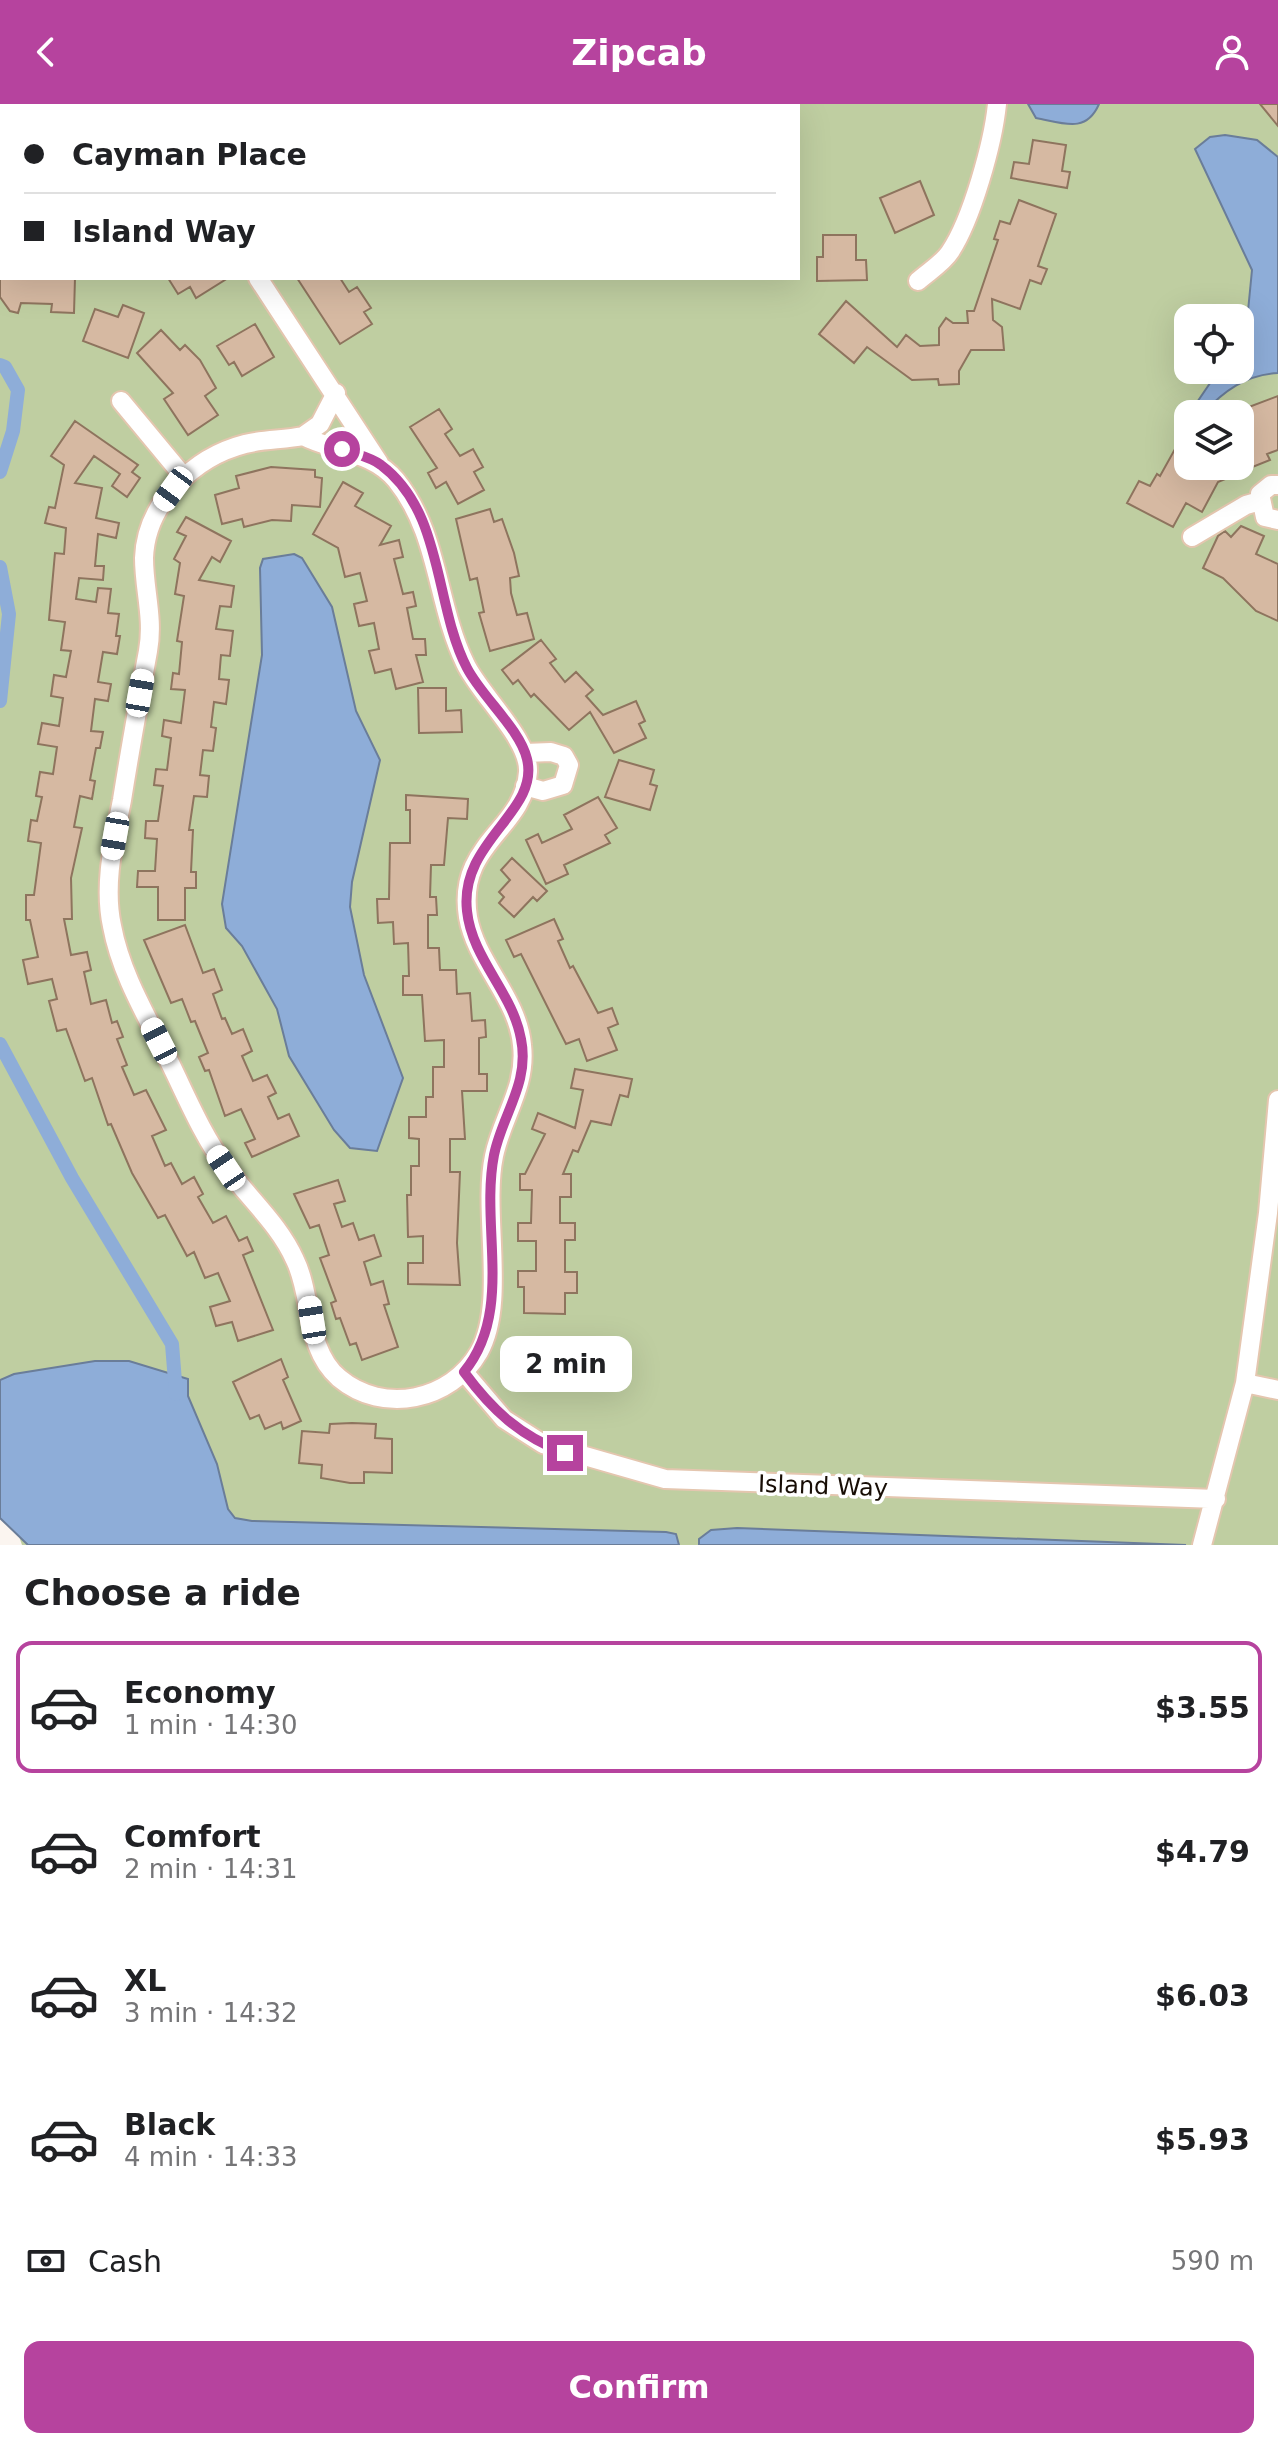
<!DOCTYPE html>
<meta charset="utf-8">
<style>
body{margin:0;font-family:"DejaVu Sans",sans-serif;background:#f2f2f2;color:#202124;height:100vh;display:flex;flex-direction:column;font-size:30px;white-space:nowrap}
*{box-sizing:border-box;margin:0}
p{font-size:26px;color:#757577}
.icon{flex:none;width:44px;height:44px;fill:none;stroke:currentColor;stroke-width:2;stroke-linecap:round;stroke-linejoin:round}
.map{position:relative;height:1441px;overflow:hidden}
.drawer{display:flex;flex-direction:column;background:#fff;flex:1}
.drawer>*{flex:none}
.top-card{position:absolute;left:0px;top:0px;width:800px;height:176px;box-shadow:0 8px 32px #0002;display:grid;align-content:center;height:176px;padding:0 24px;background:#fff}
.controls{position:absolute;left:1174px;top:200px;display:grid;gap:16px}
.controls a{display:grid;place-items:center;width:80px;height:80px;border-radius:16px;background:#fff;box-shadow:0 8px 32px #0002;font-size:40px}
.end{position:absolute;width:36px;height:36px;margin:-18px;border:10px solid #b6439e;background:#fff;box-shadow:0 0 0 4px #fff}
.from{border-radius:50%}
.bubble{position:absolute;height:56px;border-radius:16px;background:#fff;box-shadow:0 8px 32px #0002;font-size:26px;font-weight:800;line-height:56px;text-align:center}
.car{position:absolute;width:24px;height:48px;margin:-24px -12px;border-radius:10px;box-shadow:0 0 6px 2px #0007;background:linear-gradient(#fff 24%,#345 0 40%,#fff 0 76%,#345 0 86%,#fff 0)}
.top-card b{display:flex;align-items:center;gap:28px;height:76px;font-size:30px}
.top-card b+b{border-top:2px solid #e0e0e0}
.top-card i{width:20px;height:20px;background:#202124}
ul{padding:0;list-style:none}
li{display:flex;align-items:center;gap:24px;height:132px;margin:0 16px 12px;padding:0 8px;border:4px solid transparent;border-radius:16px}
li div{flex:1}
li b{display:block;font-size:30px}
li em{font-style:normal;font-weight:800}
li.selected{border-color:#b6439e}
li>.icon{width:72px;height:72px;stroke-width:1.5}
h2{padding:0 24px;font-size:36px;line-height:96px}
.pay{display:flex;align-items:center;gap:20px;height:88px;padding:0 24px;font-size:30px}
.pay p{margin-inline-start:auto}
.action{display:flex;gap:16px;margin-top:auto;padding:16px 24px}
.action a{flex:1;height:92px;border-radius:16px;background:#b6439e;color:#fff;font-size:32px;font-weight:800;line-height:92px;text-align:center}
header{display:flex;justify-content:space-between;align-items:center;height:104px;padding:0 24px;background:#b6439e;color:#fff;font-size:36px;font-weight:800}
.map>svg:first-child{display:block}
</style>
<header><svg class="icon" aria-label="back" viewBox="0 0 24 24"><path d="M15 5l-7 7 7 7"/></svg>Zipcab<svg class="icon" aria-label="person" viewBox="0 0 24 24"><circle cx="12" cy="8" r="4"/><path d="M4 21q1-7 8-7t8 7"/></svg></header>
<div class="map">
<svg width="1278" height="1441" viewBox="0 0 1278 1441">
<rect width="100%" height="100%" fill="#fbf5f0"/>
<!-- green -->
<path fill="#bfcea1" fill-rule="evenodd" d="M 0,0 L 1278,0 L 1278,1441 L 22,1441 L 0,1377 ZM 2,2 L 798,2 L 798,174 L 2,174 ZM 1188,214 L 1240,214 L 1240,266 L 1188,266 ZM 1188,310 L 1240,310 L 1240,362 L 1188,362 Z"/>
<!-- water -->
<path fill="#8eadd8" stroke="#6a7d99" stroke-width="2" d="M 1028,0 L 1099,0 C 1086,30 1063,19 1036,14 Z
M 1225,31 L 1257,36 L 1278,53 L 1278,269 C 1245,271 1224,287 1202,310 L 1189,310 L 1219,266 L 1240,266 L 1240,226 L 1248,207 L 1252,166 L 1195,45 L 1210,33 Z
M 294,450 L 302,454 L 332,503 L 356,607 L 380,656 L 352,778 L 350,803 L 364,871 L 403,974 L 377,1047 L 350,1044 L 334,1026 L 289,952 L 277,905 L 242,842 L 226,824 L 222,800 L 262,551 L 260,464 L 263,455 Z
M 95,1257 L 129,1257 L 188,1275 L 188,1292 L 217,1360 L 228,1405 L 235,1414 L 252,1417 L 666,1428 L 676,1430 L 679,1441 L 28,1441 L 0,1414 L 0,1276 L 14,1270 Z
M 737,1424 L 1186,1441 L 699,1441 L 699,1435 L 711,1426 Z"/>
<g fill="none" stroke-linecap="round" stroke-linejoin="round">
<!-- canal -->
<path stroke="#8eadd8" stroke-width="14" d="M 0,261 L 5,263 L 18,286 L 13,327 L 0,368
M 0,463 L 9,510 L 0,597
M 0,940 L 72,1074 L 172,1240 L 176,1290"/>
</g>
<!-- building -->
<path fill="#d6b9a2" stroke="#8e745e" stroke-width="2" d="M 1260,0 L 1278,0 L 1278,22 Z
M 1033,36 L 1066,41 L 1062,67 L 1070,68 L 1067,84 L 1011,74 L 1014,58 L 1029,60 Z
M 920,77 L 934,111 L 895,129 L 880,94 Z
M 1019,96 L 1056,110 L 1038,162 L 1047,165 L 1041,180 L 1030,176 L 1020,205 L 992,195 L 993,216 L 1002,223 L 1004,246 L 971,246 L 959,267 L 959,280 L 939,281 L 938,275 L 912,276 L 867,243 L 854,259 L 819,230 L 846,197 L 897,243 L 906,231 L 920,242 L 939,241 L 939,224 L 946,214 L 953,219 L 968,219 L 967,207 L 974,207 L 998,136 L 994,135 L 1000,117 L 1010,120 Z
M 823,131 L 856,131 L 856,156 L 866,156 L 867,176 L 817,177 L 817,153 L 823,153 Z
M 0,174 L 75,174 L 74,209 L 51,208 L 52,200 L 21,199 L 18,209 L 10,207 L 0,193 Z
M 168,174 L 228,174 L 196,194 L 190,183 L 178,190 Z
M 297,174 L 340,174 L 349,188 L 357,183 L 371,204 L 364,208 L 372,220 L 340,240 Z
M 123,201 L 144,209 L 128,254 L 83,237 L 95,205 L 118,213 Z
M 255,220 L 274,253 L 242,272 L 234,258 L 229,261 L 217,242 Z
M 161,226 L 180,246 L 185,241 L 200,256 L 216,284 L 205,292 L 218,311 L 188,331 L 164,295 L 173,289 L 137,249 Z
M 1278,292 L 1278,346 L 1267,350 L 1270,356 L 1240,368 L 1241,306 Z
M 439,305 L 452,325 L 445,330 L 460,352 L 473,345 L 483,363 L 474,368 L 484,386 L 458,400 L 446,378 L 436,384 L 428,369 L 437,364 L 410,323 Z
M 75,317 L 138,361 L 132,368 L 140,374 L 127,393 L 112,382 L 120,370 L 94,352 L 75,379 L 102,384 L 96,414 L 119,419 L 116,434 L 98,430 L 95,462 L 104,462 L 103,476 L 79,474 L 76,495 L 96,498 L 98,484 L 111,485 L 108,509 L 119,510 L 116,532 L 120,532 L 117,550 L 103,548 L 98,578 L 111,580 L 108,597 L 95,595 L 91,627 L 103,628 L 100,644 L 96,644 L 90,676 L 95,677 L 92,695 L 80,692 L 74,723 L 82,724 L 71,774 L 72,815 L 64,815 L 71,851 L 87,848 L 91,866 L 84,868 L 91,900 L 106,896 L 112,919 L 117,917 L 123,933 L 117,935 L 127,961 L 122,963 L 134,991 L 146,986 L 166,1026 L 152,1032 L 165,1062 L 171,1059 L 182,1080 L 194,1073 L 203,1090 L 198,1093 L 213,1119 L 226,1112 L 239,1137 L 247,1133 L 253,1147 L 243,1151 L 273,1226 L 238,1237 L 232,1218 L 216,1222 L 210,1203 L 230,1197 L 218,1169 L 205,1174 L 194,1148 L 187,1152 L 165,1111 L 158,1114 L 132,1069 L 111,1020 L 108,1021 L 92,974 L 85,977 L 66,925 L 57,927 L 49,897 L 57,895 L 52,875 L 28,880 L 23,856 L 38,853 L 30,816 L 26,816 L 26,791 L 34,791 L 41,739 L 28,737 L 31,716 L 37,717 L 42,693 L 36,692 L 40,668 L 53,670 L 57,643 L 38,640 L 42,619 L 59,622 L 63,594 L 51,592 L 54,571 L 66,573 L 71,547 L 61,546 L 65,518 L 49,516 L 55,449 L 64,450 L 66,424 L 45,419 L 49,403 L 55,404 L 64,361 L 51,352 Z
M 1175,345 L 1188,352 L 1188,362 L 1233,362 L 1237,370 L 1218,378 L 1202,408 L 1186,399 L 1173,423 L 1127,399 L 1139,377 L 1150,382 L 1157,370 L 1160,372 Z
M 271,363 L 315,366 L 315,373 L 322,374 L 320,403 L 292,401 L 291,417 L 272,416 L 244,423 L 242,415 L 222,420 L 215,391 L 239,384 L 236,372 Z
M 343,378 L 363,389 L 355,402 L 391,422 L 380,441 L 399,436 L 403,453 L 394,455 L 403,490 L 413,488 L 416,502 L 407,504 L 413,535 L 425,535 L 426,551 L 416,551 L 423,578 L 396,585 L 391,565 L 375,569 L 369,547 L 379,545 L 374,519 L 359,522 L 354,500 L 367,497 L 360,469 L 345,473 L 338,444 L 313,430 Z
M 490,405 L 494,418 L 502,415 L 514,449 L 519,472 L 510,474 L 511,489 L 517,511 L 527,509 L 534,535 L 490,547 L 479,509 L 484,508 L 477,474 L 470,476 L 456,415 Z
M 186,413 L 231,437 L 220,458 L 212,453 L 199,476 L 234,482 L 231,503 L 220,502 L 216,525 L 233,527 L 230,552 L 221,551 L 219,575 L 229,576 L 226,600 L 214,598 L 211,623 L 216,624 L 213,647 L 203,646 L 200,671 L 209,672 L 207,693 L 194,692 L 189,726 L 193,726 L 191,768 L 196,768 L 196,784 L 185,784 L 185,816 L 158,816 L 158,783 L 137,783 L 138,767 L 155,767 L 157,735 L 145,734 L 146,717 L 158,717 L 163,682 L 154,681 L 156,665 L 167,666 L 171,634 L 162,632 L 164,616 L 181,619 L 185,586 L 171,585 L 173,569 L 179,570 L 182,538 L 177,537 L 184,492 L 175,490 L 180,459 L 174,455 L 186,432 L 177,428 Z
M 1241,422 L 1264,432 L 1256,450 L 1278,460 L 1278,517 L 1256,507 L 1223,474 L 1203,464 L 1218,432 L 1225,427 L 1231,433 Z
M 541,536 L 556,555 L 550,559 L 565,578 L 576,568 L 593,586 L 586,592 L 603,611 L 636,597 L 645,617 L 639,620 L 646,634 L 614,649 L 590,608 L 569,626 L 534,590 L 531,593 L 518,576 L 513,580 L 502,566 Z
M 418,584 L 446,584 L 446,607 L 461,606 L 462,628 L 419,629 Z
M 619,656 L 654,666 L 650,680 L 657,682 L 650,706 L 605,693 Z
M 406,691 L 468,695 L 467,715 L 448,714 L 444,761 L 431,761 L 430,793 L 436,793 L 437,811 L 428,811 L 428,844 L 439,844 L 440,866 L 456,866 L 457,890 L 470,889 L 472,917 L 485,916 L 486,933 L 479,934 L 479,970 L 487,970 L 487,987 L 462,987 L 465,1035 L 450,1035 L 450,1068 L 460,1068 L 457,1139 L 460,1181 L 408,1180 L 408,1159 L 423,1159 L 423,1132 L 408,1133 L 407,1091 L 411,1091 L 411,1062 L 419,1062 L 419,1035 L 409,1034 L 409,1013 L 426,1013 L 426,993 L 433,993 L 433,963 L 444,963 L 444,936 L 425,937 L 422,891 L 403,891 L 403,872 L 409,872 L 408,839 L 394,840 L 393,818 L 378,819 L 377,795 L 389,795 L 390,739 L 410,739 L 410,706 L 406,706 Z
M 598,693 L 617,724 L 605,731 L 610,739 L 564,761 L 568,770 L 546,780 L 526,736 L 538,730 L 542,739 L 572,725 L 564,711 Z
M 512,754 L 547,787 L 537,797 L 533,793 L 514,813 L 499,799 L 504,793 L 499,788 L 510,776 L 501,766 Z
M 554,815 L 563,835 L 558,837 L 570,864 L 573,862 L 598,909 L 612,904 L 618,920 L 608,924 L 617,946 L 587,957 L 579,935 L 566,940 L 521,850 L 514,853 L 506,836 Z
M 185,821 L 203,869 L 214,865 L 222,886 L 213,890 L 222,915 L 225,914 L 232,930 L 243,925 L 252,947 L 242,952 L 253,977 L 267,971 L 276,989 L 268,993 L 278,1015 L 289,1010 L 299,1032 L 252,1053 L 245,1039 L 255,1035 L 241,1005 L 225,1012 L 209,966 L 205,967 L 199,953 L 208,949 L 195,917 L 191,918 L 182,895 L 171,899 L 144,836 Z
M 575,965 L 632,975 L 628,993 L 620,991 L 611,1021 L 591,1017 L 578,1048 L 573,1046 L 563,1070 L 571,1070 L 571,1093 L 560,1093 L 560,1119 L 575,1119 L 575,1136 L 565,1136 L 565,1168 L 577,1168 L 577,1189 L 565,1189 L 565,1210 L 524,1209 L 524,1183 L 518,1183 L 518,1167 L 536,1167 L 536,1137 L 518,1137 L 518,1119 L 531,1119 L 532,1086 L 520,1086 L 520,1070 L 525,1070 L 545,1030 L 532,1025 L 538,1009 L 575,1024 L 583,986 L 571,984 Z
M 338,1076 L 345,1097 L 334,1100 L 342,1123 L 353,1119 L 359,1136 L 374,1131 L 381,1152 L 364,1158 L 371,1181 L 383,1177 L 389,1200 L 384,1201 L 398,1243 L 362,1256 L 356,1239 L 350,1241 L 340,1214 L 336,1215 L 331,1199 L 336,1197 L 320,1154 L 329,1151 L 319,1121 L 310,1124 L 294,1090 Z
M 281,1255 L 288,1273 L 283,1276 L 301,1317 L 283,1325 L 281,1318 L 265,1325 L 259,1311 L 250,1315 L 233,1278 Z
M 352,1319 L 376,1320 L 375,1334 L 392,1335 L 392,1369 L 364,1368 L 364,1379 L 350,1379 L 321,1374 L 322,1361 L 299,1359 L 302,1327 L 329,1329 L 330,1320 Z"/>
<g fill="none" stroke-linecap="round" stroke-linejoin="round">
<defs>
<path id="minor" d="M 0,40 L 2,37
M 0,62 L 2,77
M 258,174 L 379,359
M 918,177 C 928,168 943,159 950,148 C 972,115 993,39 997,0
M 121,297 L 184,373
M 303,332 C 334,348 372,347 396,376 C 439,429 436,499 465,559 C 479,590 530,635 528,668 C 524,726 456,739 468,813 C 476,859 518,894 522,941 C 527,983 502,1013 494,1052 C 482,1109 507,1198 479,1248 C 451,1297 383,1311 339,1274 C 305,1245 313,1193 295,1156 C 279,1120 249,1095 226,1063 C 203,1032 188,996 171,961 C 149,916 121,871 112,822 C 103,780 114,737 122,696 C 130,646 139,596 148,547 C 154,514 144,486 144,454 C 146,399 194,353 245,340 C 264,335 284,336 303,332 Z
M 303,332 L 320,320 L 336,289
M 1278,381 L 1271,381 L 1260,390 L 1265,413 L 1278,416
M 1192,433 L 1246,401 L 1260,397
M 525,649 L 551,648 L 564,652 L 569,661 L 563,681 L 543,687 L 525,682
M 464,1268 L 504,1315 L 543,1340 L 665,1375 L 1216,1395
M 1245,1279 L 1278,1286
M 1202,1441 L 1245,1279 L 1268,1109 L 1278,996"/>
</defs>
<!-- minor casing -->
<use href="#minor" stroke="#e4c6af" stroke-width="22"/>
<!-- minor -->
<use href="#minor" stroke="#fff" stroke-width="18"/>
</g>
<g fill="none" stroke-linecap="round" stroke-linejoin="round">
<!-- route -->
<path stroke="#b6439e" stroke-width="10" d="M 342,345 C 354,350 371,353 381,361 C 444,408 434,501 467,564 C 482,593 520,625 527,655 C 540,708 459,737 467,807 C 472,855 513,889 521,935 C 530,979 502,1011 494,1051 C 480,1123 514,1207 464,1268 C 492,1306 520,1332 565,1349"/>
</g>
<g text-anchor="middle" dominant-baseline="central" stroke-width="7" stroke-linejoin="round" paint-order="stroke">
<!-- street labels -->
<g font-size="24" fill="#170d05" stroke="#fff">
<text transform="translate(823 1382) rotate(2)">Island Way</text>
</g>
</g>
</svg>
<div class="controls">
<a><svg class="icon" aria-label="locate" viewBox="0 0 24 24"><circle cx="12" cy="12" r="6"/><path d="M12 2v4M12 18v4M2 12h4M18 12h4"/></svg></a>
<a><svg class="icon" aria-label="layers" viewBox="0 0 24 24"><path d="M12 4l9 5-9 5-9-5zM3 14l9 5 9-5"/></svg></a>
</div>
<i class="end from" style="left:342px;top:345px"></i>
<i class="end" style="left:565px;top:1349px"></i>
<div class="bubble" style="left:500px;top:1232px;width:132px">2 min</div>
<i class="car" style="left:173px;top:385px;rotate:216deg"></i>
<i class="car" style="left:140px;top:589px;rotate:10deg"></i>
<i class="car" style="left:115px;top:732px;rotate:190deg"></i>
<i class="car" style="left:159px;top:937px;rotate:333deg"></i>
<i class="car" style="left:226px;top:1064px;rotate:326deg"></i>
<i class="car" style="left:312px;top:1216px;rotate:351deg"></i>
<div class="top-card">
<b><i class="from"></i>Cayman Place</b>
<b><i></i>Island Way</b>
</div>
</div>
<section class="drawer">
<h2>Choose a ride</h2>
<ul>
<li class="selected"><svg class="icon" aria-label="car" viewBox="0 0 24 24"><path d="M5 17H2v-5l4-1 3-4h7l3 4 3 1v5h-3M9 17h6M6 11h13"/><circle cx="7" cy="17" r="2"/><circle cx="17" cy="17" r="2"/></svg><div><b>Economy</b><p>1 min · 14:30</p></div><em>$3.55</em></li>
<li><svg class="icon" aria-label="car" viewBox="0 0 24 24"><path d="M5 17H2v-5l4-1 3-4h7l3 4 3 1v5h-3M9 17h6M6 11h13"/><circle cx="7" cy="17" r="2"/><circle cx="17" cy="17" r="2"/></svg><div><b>Comfort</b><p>2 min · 14:31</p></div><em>$4.79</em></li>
<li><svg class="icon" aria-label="car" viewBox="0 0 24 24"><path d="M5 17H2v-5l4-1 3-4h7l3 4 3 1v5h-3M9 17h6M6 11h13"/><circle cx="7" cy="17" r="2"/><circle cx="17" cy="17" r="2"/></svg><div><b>XL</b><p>3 min · 14:32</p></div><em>$6.03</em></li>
<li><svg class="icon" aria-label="car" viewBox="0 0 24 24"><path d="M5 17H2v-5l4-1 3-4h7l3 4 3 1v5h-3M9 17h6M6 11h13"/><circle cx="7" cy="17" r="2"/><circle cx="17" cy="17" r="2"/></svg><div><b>Black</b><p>4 min · 14:33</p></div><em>$5.93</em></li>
</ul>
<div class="pay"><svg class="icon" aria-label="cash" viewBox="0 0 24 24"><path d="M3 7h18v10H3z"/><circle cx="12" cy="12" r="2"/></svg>Cash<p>590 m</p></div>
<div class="action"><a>Confirm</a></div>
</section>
